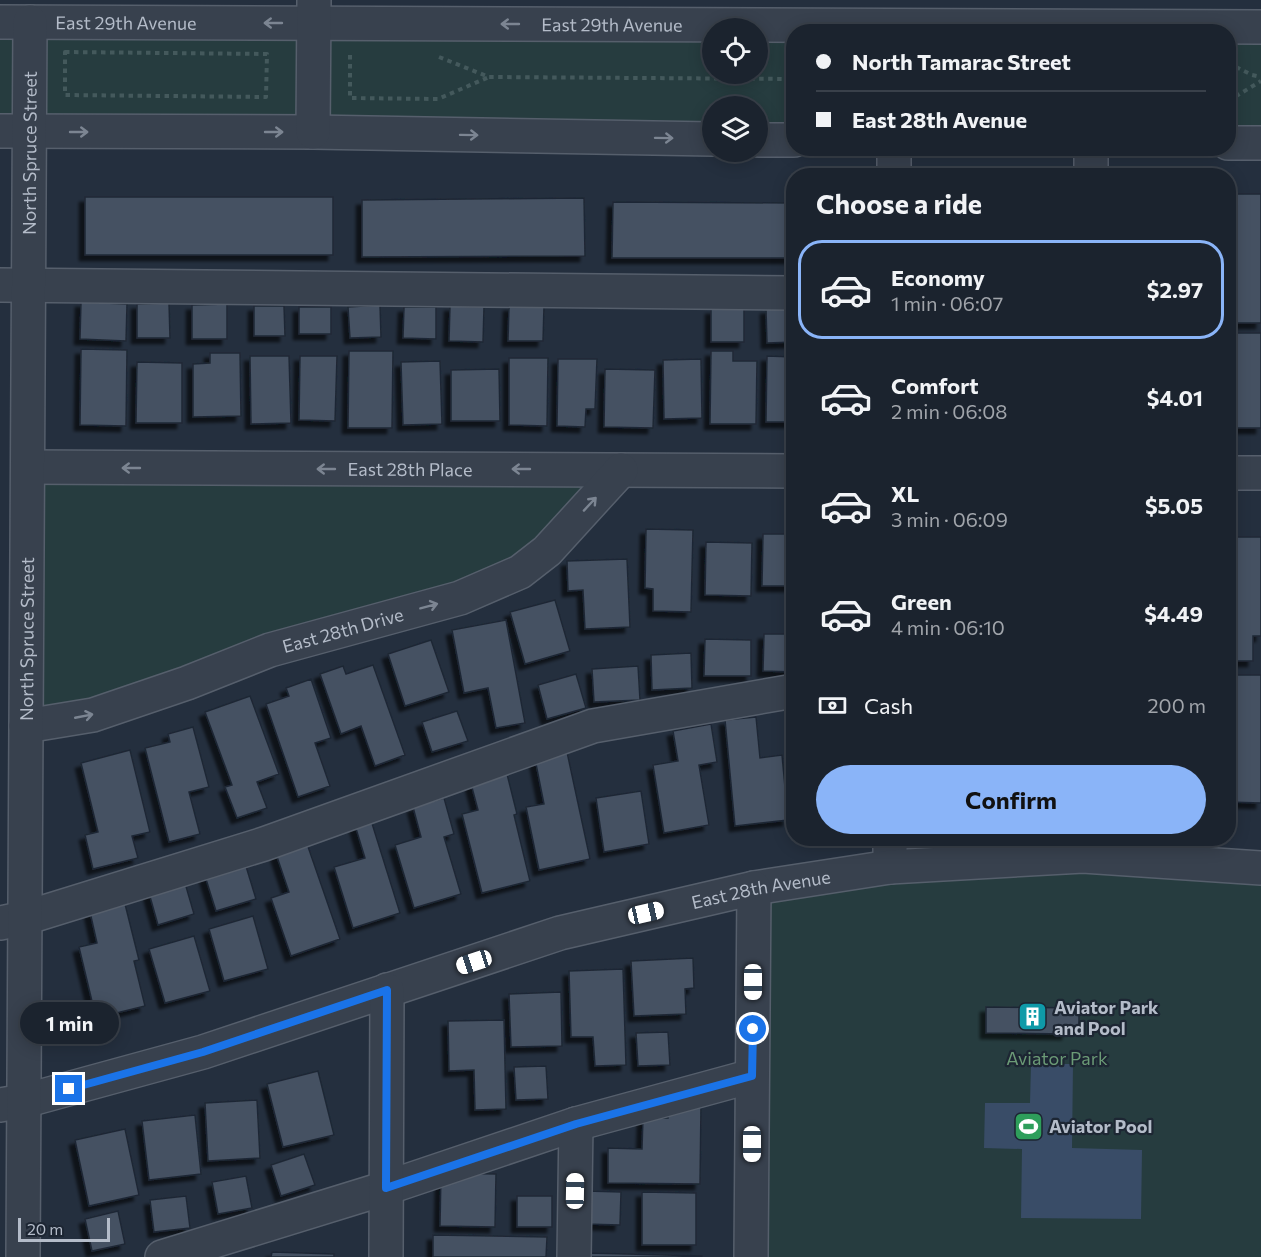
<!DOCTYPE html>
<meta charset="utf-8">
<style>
body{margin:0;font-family:Commissioner,sans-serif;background:#282f3a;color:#f1f3f6;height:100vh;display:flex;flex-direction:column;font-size:22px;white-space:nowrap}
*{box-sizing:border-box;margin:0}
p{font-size:20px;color:#a0a4aa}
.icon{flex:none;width:33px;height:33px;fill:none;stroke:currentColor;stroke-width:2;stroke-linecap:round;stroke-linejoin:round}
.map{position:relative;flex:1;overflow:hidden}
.sheet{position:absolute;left:786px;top:168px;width:450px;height:678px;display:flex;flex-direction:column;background:#1b232e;border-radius:24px;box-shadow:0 3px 15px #0003,0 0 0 2px #39404a}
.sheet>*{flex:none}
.top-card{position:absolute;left:786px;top:24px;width:450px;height:132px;border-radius:24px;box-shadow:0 3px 15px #0003,0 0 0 2px #39404a;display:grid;align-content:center;height:132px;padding:0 30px;background:#1b232e}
.controls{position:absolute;left:702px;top:18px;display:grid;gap:12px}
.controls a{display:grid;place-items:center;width:66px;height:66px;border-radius:50%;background:#1b232e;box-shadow:0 3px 15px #0003,0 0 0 2px #39404a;font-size:30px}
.scale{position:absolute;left:18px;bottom:15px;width:92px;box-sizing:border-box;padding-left:6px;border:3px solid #b4bcc9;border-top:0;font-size:16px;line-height:21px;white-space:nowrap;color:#b4bcc9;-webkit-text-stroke:4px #1d2633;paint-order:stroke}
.end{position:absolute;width:27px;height:27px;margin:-14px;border:8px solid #1a73e8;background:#fff;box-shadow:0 0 0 3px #fff}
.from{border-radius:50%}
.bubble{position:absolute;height:42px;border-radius:21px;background:#1b232e;box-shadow:0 3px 15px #0003,0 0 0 2px #39404a;font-size:20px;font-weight:700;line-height:42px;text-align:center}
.car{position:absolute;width:18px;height:36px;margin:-18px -9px;border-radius:8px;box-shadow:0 0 4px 2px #0007;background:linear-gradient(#fff 24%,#345 0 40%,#fff 0 76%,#345 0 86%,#fff 0)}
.top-card b{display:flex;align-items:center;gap:21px;height:57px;font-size:22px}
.top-card b+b{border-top:2px solid #39404a}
.top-card i{width:15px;height:15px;background:#f1f3f6}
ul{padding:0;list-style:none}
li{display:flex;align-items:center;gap:18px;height:99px;margin:0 12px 9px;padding:0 18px;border:3px solid transparent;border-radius:24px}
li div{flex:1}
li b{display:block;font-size:22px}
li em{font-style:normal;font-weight:700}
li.on{border-color:#8ab4f8}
li>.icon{width:54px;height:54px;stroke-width:1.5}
h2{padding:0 30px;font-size:27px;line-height:72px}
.pay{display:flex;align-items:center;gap:15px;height:66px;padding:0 30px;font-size:22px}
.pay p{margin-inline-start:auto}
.button{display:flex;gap:12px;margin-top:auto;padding:12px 30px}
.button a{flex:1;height:69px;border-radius:36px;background:#8ab4f8;color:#111;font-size:24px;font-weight:700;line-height:69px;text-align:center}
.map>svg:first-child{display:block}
</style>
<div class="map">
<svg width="1261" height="1257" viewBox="0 0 1261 1257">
<defs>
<filter id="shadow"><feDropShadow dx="-5.5" dy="5.5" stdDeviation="1.5" flood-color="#0009"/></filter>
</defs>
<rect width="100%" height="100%" fill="#242f3e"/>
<!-- green -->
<path fill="#263c3f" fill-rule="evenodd" d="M 0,22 L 1261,27 L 1261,143 L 1229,143 L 1228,32 L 794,32 L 793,140 L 758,140 L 758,106 L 712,106 L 712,139 L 0,131 ZM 712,28 L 758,28 L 758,74 L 712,74 Z
M 28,467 L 621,470 L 520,572 L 26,726 Z
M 890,867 L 1261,868 L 1261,1257 L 751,1257 L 754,888 Z"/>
<!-- water -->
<path fill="#394c67" d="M 1031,1064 L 1073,1064 L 1072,1148 L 1142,1150 L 1141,1219 L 1021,1218 L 1022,1149 L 984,1148 L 985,1103 L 1030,1103 Z"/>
<!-- building -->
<path fill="#455162" stroke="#1f2835" stroke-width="1.5" filter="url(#shadow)" d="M 1228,194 L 1261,194 L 1261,323 L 1228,323 Z
M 85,197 L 333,197 L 333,255 L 85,255 Z
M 584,198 L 585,256 L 362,257 L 362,200 Z
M 613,202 L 794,203 L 794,258 L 612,258 Z
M 81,302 L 127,304 L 126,341 L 80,339 Z
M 169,303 L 170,338 L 137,338 L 137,304 Z
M 227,304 L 227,339 L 192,339 L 192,305 Z
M 380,305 L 381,337 L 350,338 L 348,307 Z
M 254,306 L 284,306 L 285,336 L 254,336 Z
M 450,306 L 484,307 L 483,342 L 449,341 Z
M 509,306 L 544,306 L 543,341 L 508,341 Z
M 299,307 L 331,307 L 331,334 L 299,334 Z
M 404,307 L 436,307 L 436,339 L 403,338 Z
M 794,308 L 794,342 L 767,343 L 766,309 Z
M 711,309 L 744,309 L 744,342 L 711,342 Z
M 1228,333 L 1261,333 L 1261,428 L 1228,428 Z
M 81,349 L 127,350 L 126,426 L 80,425 Z
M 349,351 L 393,351 L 392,428 L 348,428 Z
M 711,351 L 733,351 L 733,361 L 757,361 L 756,424 L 710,424 Z
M 210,353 L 240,353 L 241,416 L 193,417 L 193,364 L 210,363 Z
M 250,356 L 289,356 L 291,423 L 251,424 Z
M 300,356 L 337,356 L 335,421 L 299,420 Z
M 767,356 L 794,357 L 794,422 L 766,422 Z
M 509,358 L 548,358 L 547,426 L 509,425 Z
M 558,359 L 597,359 L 595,409 L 586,409 L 585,427 L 557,426 Z
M 701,359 L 702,418 L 664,419 L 663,360 Z
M 440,361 L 442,424 L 403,425 L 401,362 Z
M 137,362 L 182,363 L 182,423 L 136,423 Z
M 499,369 L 500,421 L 451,421 L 451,370 Z
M 605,369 L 655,370 L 653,428 L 604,427 Z
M 646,529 L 693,530 L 691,612 L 653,611 L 653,589 L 645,588 Z
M 763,534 L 794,534 L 794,586 L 762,586 Z
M 1228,537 L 1261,537 L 1261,636 L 1253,636 L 1253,661 L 1228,661 Z
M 706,542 L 752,543 L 751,596 L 705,595 Z
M 627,559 L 630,627 L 585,629 L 583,590 L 568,591 L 567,561 Z
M 555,600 L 570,651 L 525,664 L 510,612 Z
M 506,620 L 525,723 L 496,728 L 488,688 L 464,693 L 452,630 Z
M 764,634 L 794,634 L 794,672 L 763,671 Z
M 705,639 L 751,640 L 751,676 L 704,676 Z
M 431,640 L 449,692 L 405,706 L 388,654 Z
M 691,653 L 692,688 L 652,690 L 651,655 Z
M 373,665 L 405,755 L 375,766 L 361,726 L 341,734 L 320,674 L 343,666 L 346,674 Z
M 638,666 L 640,700 L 594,702 L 592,669 Z
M 576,674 L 586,708 L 547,719 L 538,685 Z
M 1228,675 L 1261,675 L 1261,803 L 1228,802 Z
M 311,679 L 331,738 L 315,743 L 330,786 L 298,797 L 266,704 L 289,696 L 286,688 Z
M 250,696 L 279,774 L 257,782 L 267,808 L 237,818 L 225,787 L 232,785 L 205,712 Z
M 457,711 L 468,741 L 432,752 L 422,722 Z
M 756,717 L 760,758 L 782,755 L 788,820 L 735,826 L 725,720 Z
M 711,724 L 717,762 L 699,765 L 709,825 L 664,833 L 653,765 L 678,761 L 673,731 Z
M 193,727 L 209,787 L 189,792 L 200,834 L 169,842 L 145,748 L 170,742 L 168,734 Z
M 130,750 L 150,832 L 132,836 L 138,858 L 93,869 L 85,835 L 98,832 L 81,763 Z
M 567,752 L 590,859 L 539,870 L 526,807 L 544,804 L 535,759 Z
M 506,770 L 517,814 L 514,815 L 530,881 L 482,893 L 462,814 L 478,810 L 470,780 Z
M 641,791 L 649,844 L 604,852 L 596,798 Z
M 444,798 L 454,834 L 444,837 L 461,894 L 414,908 L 395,845 L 421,837 L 413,807 Z
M 370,817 L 400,913 L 353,928 L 334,867 L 365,858 L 354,822 Z
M 305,838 L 340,939 L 291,956 L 271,898 L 289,892 L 274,848 Z
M 245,863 L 256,899 L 216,911 L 205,876 Z
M 185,883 L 194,914 L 158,925 L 149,893 Z
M 125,904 L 139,960 L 134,961 L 145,1006 L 96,1018 L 79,947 L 97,943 L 90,912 Z
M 253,916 L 268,969 L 224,981 L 209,929 Z
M 194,936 L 210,991 L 165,1003 L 149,949 Z
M 693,958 L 694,988 L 685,989 L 686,1014 L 634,1016 L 631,961 Z
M 623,969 L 626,1065 L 595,1066 L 593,1037 L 571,1037 L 569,971 Z
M 561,992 L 562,1046 L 511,1047 L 509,994 Z
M 986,1007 L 1079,1008 L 1079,1026 L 1067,1025 L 1067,1034 L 986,1033 Z
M 504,1020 L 506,1109 L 475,1110 L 474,1070 L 449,1071 L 448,1021 Z
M 668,1032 L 670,1065 L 638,1066 L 636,1033 Z
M 546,1066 L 548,1099 L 516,1100 L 514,1067 Z
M 318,1071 L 334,1135 L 283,1147 L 267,1084 Z
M 257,1100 L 260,1158 L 208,1161 L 205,1103 Z
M 668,1106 L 701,1106 L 700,1184 L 608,1183 L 608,1148 L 642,1149 L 643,1118 L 668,1118 Z
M 195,1115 L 201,1174 L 149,1180 L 142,1121 Z
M 125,1129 L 139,1195 L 89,1206 L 75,1140 Z
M 304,1154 L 315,1185 L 281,1196 L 271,1165 Z
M 441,1173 L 496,1174 L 495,1227 L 440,1226 Z
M 246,1176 L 252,1208 L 218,1214 L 212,1182 Z
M 586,1191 L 621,1192 L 620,1225 L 585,1224 Z
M 642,1192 L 696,1193 L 696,1245 L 642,1245 Z
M 186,1196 L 190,1228 L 154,1232 L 150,1200 Z
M 517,1196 L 552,1196 L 552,1227 L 517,1227 Z
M 118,1211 L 125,1244 L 92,1251 L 85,1219 Z
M 433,1235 L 547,1237 L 546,1257 L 433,1257 Z
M 272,1252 L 334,1254 L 334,1257 L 271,1257 Z
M 589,1253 L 702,1256 L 702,1257 L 589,1257 Z"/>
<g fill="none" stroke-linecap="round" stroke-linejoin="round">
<defs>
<g id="minor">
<path id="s1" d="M 0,22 L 1261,27"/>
<path d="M 0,131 L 313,132 L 712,139"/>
<path d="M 313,132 L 314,0"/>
<path d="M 758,140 L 794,140"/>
<path d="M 1228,143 L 1261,143"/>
<path d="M 894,176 L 894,148"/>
<path d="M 1091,176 L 1091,148"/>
<path d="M 0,285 L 794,293"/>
<path id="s2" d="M 28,467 L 794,471"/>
<path d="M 1228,473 L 1261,473"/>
<path id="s3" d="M 26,726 L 93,715 L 187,683 L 270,650 L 460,598 L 520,572 L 547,551 L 621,470"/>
<path d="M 890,867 L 890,838"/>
<path d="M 0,923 L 25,918 L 264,844 L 593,726 L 794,691"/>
<path id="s4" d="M 0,1105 L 24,1101 L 203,1052 L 560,933 L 754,888 L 890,867 L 1083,856 L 1261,868"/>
<path id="s5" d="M 23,1257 L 30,22"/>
<path d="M 162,1257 L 386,1188 L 576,1124 L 752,1076"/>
<path d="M 386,1257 L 387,990"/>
<path d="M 574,1257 L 576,1124"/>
<path d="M 751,1257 L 754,888"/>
</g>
</defs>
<!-- minor casing -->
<use href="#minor" stroke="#565f6c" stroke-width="36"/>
<!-- path -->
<path stroke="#44595c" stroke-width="4" stroke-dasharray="4.5 4.5" stroke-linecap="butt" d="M 65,52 L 267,54 L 266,97 L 65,95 Z
M 350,55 L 350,98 L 438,99 L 489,77
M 439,57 L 489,77 L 794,79
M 1228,63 L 1252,75 L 1261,77
M 1228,101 L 1261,81"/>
<!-- minor -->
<use href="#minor" stroke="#38414e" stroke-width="33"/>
</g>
<!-- one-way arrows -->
<defs><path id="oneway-shaft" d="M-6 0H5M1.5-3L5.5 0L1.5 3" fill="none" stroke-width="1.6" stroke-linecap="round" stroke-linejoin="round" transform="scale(1.5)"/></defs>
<g stroke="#7c8592">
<use href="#oneway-shaft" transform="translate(273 23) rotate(-180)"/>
<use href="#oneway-shaft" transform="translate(510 24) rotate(-180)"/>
<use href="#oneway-shaft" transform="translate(79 132)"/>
<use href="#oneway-shaft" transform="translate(274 132)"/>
<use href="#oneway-shaft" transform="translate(469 135) rotate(1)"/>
<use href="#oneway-shaft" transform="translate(664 138) rotate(1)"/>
<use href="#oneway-shaft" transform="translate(131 468) rotate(-180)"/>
<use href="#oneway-shaft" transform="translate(326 469) rotate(-180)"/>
<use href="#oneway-shaft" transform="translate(521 469) rotate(-180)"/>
<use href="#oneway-shaft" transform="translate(590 504) rotate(-47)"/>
<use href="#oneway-shaft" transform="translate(429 606) rotate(-15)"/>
<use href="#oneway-shaft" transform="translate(84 716) rotate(-11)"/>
</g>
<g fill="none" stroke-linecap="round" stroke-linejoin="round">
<!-- route -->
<path stroke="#1a73e8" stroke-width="8" d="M 69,1089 L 203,1052 L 387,990 L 386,1188 L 576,1124 L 752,1076 L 753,1029"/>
</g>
<!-- icons -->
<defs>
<symbol id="building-square" viewBox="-11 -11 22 22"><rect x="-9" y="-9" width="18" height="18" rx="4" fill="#0f9aa8" stroke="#1d2633"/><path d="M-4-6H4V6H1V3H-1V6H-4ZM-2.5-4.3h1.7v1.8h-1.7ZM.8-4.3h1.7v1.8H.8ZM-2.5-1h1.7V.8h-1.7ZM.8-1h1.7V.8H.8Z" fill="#fff"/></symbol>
<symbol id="stadium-square" viewBox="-11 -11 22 22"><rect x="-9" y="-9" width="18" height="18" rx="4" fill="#2e9e5b" stroke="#1d2633"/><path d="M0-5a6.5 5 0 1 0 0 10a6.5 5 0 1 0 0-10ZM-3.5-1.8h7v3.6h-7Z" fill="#fff"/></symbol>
</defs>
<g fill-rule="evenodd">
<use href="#building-square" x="1016" y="1000" width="33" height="33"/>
<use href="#stadium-square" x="1012" y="1110" width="33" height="33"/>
</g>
<g text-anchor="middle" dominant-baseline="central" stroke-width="4.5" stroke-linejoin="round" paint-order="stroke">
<!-- street labels -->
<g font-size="18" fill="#b4bcc9" stroke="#1d2633">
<text stroke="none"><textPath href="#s1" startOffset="126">East 29th Avenue</textPath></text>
<text stroke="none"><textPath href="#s1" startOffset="612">East 29th Avenue</textPath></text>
<text stroke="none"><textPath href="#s5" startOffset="1104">North Spruce Street</textPath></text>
<text stroke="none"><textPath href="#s2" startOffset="382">East 28th Place</textPath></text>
<text stroke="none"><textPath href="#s3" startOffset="332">East 28th Drive</textPath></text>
<text stroke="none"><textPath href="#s5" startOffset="618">North Spruce Street</textPath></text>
<text stroke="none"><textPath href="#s4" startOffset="792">East 28th Avenue</textPath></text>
</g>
<!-- poi labels -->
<g font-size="18" font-weight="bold" fill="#b4bcc9" stroke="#1d2633" text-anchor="start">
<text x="1054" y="1007">Aviator Park<tspan x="1054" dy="21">and Pool</tspan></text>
<text x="1049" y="1126">Aviator Pool</text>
</g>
<!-- park labels -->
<g font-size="18" fill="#6b9a76" stroke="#1d2633">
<text x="1057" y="1058">Aviator Park</text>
</g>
</g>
</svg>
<div class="controls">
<a><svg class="icon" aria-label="locate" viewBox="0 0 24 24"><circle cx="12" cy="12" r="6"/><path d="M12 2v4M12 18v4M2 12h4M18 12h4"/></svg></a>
<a><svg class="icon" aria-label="layers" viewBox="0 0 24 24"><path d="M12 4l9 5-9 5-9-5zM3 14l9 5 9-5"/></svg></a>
</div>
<div class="scale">20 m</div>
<i class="end from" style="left:753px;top:1029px"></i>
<i class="end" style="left:69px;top:1089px"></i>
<div class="bubble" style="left:20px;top:1002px;width:99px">1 min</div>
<i class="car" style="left:646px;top:913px;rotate:77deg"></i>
<i class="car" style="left:474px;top:962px;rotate:252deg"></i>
<i class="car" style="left:753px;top:982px;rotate:180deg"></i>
<i class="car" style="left:752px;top:1144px;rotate:180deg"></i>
<i class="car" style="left:575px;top:1191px;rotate:1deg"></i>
<div class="top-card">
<b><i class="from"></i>North Tamarac Street</b>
<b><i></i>East 28th Avenue</b>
</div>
<section class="sheet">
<h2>Choose a ride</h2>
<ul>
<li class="on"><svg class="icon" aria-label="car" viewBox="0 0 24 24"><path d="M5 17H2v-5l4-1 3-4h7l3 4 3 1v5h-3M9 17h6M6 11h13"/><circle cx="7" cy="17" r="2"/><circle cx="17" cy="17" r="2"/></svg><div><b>Economy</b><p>1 min · 06:07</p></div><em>$2.97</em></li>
<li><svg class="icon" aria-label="car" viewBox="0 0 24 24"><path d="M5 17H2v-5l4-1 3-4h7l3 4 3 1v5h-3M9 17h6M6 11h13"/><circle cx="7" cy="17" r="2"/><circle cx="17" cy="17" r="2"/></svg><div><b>Comfort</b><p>2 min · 06:08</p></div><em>$4.01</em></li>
<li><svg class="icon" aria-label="car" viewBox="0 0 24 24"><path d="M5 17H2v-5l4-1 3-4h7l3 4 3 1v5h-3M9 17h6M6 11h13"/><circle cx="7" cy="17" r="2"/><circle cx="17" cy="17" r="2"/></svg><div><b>XL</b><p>3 min · 06:09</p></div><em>$5.05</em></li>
<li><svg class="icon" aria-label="car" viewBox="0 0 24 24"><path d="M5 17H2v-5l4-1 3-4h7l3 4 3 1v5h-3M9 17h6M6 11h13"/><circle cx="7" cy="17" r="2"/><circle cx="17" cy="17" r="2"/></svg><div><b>Green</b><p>4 min · 06:10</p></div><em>$4.49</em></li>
</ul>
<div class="pay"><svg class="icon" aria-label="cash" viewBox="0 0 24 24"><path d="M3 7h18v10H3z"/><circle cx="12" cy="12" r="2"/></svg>Cash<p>200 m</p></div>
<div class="button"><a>Confirm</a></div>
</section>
</div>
